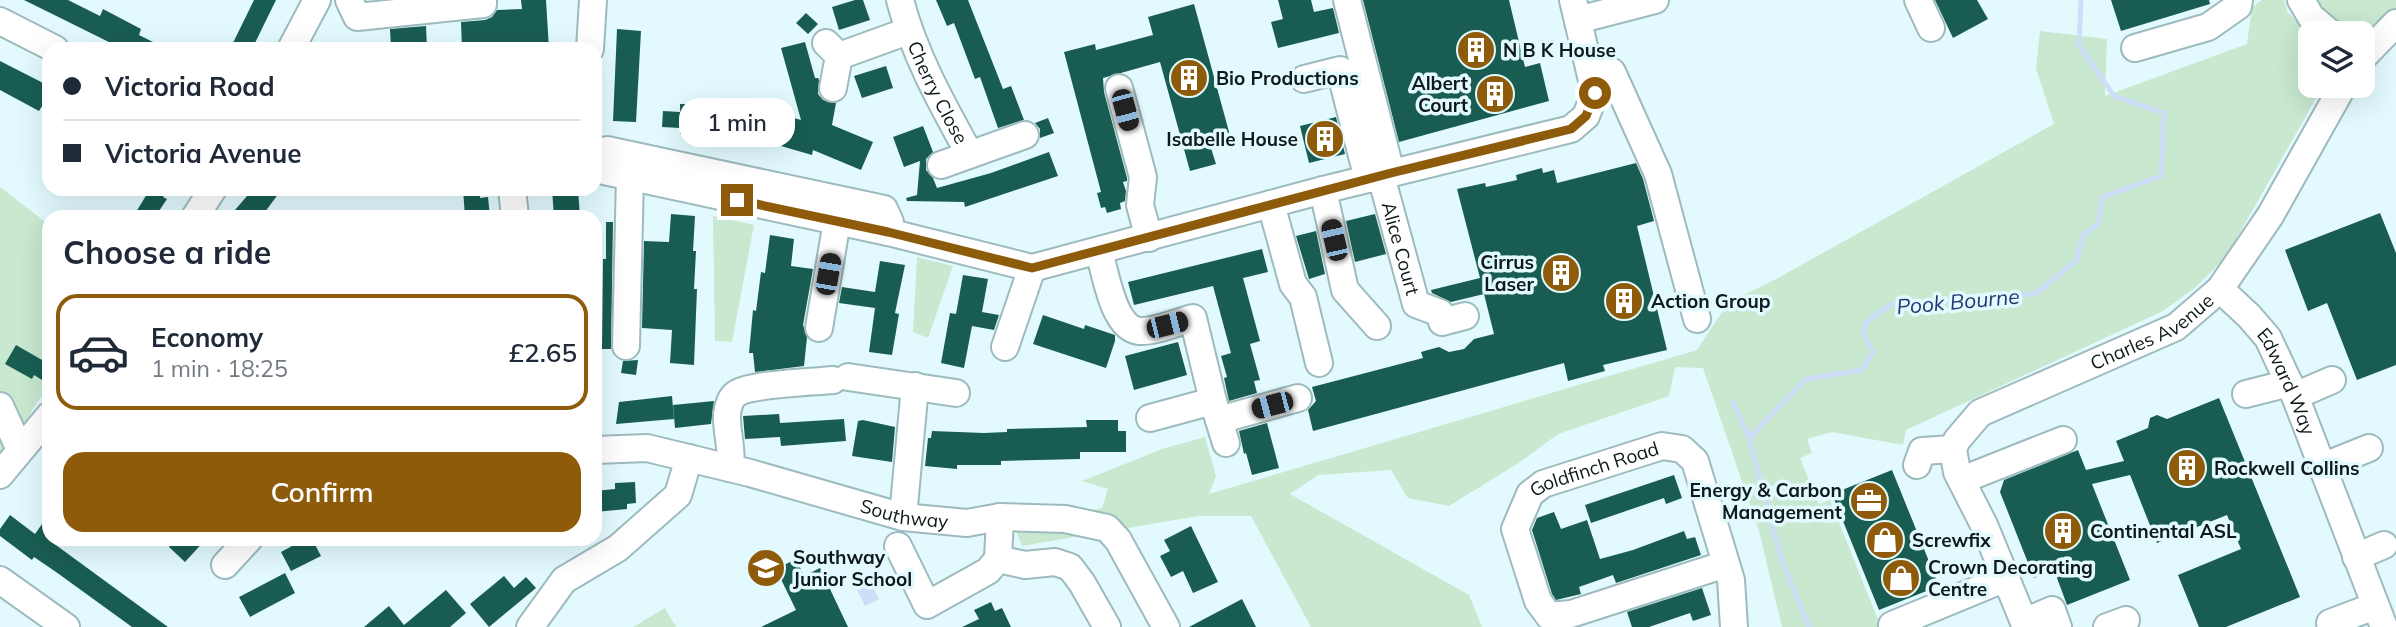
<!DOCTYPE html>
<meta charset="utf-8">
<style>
body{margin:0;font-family:Mulish,sans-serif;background:#f2f2f3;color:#1f2937;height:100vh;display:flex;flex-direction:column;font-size:26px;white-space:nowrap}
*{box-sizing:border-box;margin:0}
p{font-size:23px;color:#747a83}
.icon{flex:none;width:38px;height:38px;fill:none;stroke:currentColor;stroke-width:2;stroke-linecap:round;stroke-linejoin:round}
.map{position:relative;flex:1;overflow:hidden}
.side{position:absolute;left:42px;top:210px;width:560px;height:336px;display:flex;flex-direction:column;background:#fff;border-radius:21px;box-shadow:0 7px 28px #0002}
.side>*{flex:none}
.top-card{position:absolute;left:42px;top:42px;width:560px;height:154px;border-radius:21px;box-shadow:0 7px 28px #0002;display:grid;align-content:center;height:154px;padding:0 21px;background:#fff}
.buttons{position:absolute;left:2298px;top:21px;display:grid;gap:14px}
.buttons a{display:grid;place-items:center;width:77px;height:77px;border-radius:14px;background:#fff;box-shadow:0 7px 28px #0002;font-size:35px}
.end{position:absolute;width:32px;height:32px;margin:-16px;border:9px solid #8e5b0a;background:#fff;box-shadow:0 0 0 4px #fff}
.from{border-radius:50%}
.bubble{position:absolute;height:49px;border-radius:21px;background:#fff;box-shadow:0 7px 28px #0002;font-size:23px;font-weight:600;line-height:49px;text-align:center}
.car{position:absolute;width:21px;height:42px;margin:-21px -10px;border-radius:9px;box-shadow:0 0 5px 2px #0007;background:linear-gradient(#222 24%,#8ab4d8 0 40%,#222 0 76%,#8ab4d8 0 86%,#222 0)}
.top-card b{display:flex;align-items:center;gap:24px;height:66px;font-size:26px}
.top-card b+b{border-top:2px solid #e0e1e3}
.top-card i{width:18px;height:18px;background:#1f2937}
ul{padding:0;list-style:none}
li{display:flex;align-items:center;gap:21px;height:116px;margin:0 14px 10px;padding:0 7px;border:4px solid transparent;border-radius:21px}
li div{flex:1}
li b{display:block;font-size:26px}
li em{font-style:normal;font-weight:600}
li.active{border-color:#8e5b0a}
li>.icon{width:63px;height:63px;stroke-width:1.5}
h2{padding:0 21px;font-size:32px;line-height:84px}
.cta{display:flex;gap:14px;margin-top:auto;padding:14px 21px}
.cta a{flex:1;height:80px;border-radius:21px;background:#8e5b0a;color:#fff;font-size:28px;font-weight:600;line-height:80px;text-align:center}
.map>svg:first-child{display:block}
</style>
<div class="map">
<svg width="2396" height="627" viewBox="0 0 2396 627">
<rect width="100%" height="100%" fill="#e2fafe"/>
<!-- green -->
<path fill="#c8e8d0" d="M 2262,0 L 2284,0 L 2287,11 L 2310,36 L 2310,86 L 2323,86 L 2226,257 L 2196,287 L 2163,311 L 1906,430 L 1903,445 L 1832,432 L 1807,439 L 1812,453 L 1800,458 L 1819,504 L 1830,500 L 1881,627 L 1782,627 L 1759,531 L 1703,368 L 1675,367 L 1669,396 L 1558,434 L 1517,464 L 1449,506 L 1408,498 L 1391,470 L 1318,475 L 1290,494 L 1469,595 L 1482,627 L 1311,627 L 1251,516 L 1198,516 L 1022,546 L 1015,528 L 1102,508 L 1108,489 L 1082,481 L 1165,448 L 1205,437 L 1216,476 L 1209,494 L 1697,350 L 1728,303 L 1778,278 L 2054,124 L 2036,68 L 2040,31 L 2107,39 L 2105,96 L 2247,44 L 2252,7 Z
M 2312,0 L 2396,0 L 2396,11 L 2373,32 C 2337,32 2335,26 2312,0 Z
M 0,187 L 49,225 L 49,387 L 33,408 L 24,428 L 0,460 Z
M 713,216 L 754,225 L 732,342 L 715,341 Z
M 917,257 L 953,266 L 928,338 L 913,332 Z
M 665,608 L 676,627 L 633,627 Z"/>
<!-- water -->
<path fill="#cedef9" d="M 864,569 L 879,599 L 865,606 L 850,576 Z"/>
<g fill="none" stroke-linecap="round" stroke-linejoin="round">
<!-- stream -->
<path stroke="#cedef9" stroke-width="5" d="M 1733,402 L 1749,438
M 1809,627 L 1782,561 L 1749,438 L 1806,379 L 1862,370 L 1873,352 L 1864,334 L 1865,323 L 1890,305 L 1956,302 L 2035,294 L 2076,261 L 2083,235 L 2098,224 L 2102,197 L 2161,176 L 2164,113 L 2114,96 L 2079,45 L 2081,0"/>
</g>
<!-- building -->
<path fill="#195d52" d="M 24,0 L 68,0 L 100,16 L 103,9 L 141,29 L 139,35 L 167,49 L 123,49 Z
M 254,0 L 276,0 L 252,49 L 230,49 Z
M 521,0 L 546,0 L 549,49 L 524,49 L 524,44 L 462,49 L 461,22 L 485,20 L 492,17 L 497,10 L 522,9 Z
M 855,0 L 863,0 L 870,20 L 839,30 L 832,7 Z
M 936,0 L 968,0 L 1003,89 L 1011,86 L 1024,120 L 998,128 L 980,77 L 975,79 L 954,23 L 947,26 Z
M 1278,0 L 1311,0 L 1314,12 L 1333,8 L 1339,33 L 1278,48 L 1271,22 L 1283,19 Z
M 1363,0 L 1509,0 L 1525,67 L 1540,63 L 1549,101 L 1399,142 Z
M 1935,0 L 1977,0 L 1988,19 L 1953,38 Z
M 2111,0 L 2209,0 L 2210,4 L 2121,31 Z
M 1194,4 L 1231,139 L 1210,145 L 1216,164 L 1190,171 L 1160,62 L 1103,78 L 1104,92 L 1127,178 L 1127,181 L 1123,182 L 1126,191 L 1125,201 L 1120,203 L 1121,209 L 1107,213 L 1105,207 L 1101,208 L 1097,193 L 1101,192 L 1064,52 L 1095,44 L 1096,50 L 1153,35 L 1148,17 Z
M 806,13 L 818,24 L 808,34 L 796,23 Z
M 426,26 L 427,49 L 391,49 L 390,29 Z
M 617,29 L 641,31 L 636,122 L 613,121 Z
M 805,42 L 815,78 L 818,78 L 819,80 L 818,94 L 823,100 L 836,103 L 832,125 L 873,142 L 861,170 L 813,150 L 812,155 L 781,146 L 782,143 L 731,136 L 680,134 L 680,128 L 662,127 L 663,111 L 680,112 L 680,104 L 712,104 L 712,108 L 750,112 L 751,108 L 761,109 L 801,120 L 781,48 Z
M 0,61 L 49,86 L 49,105 L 44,103 L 39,111 L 0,90 Z
M 886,66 L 893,88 L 862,98 L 854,76 Z
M 1336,117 L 1345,154 L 1309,163 L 1300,126 Z
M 1048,118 L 1054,133 L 1040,138 L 1040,129 L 1035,123 Z
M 923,126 L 933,152 L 926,159 L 926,170 L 933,178 L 937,188 L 991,173 L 1049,152 L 1058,176 L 965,207 L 964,202 L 907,201 L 906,198 L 917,195 L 920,161 L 904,167 L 893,137 Z
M 1636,163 L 1643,179 L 1654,221 L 1637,226 L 1667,350 L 1603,365 L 1605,371 L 1568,381 L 1564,363 L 1313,431 L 1308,410 L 1316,401 L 1312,387 L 1423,358 L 1421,352 L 1439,347 L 1449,352 L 1464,349 L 1474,339 L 1494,334 L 1484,294 L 1451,302 L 1432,293 L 1431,290 L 1480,278 L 1457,189 L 1485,183 L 1486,187 L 1517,180 L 1516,175 L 1542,168 L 1543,173 L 1554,170 L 1557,183 Z
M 150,189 L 169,189 L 163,197 L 167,199 L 155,217 L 133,217 Z
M 253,189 L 282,189 L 262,216 L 264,217 L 229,217 Z
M 463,189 L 480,189 L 480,198 L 488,197 L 490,217 L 465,217 Z
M 552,189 L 578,189 L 580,217 L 554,217 Z
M 2380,213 L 2396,253 L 2396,365 L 2357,380 L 2327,303 L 2308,311 L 2285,250 Z
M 671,214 L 695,216 L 693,251 L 696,251 L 694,289 L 697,289 L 694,365 L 670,363 L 672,330 L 642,328 L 644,241 L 669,242 Z
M 1375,214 L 1386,254 L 1355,262 L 1346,221 Z
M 606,222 L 613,222 L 611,349 L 602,349 L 603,259 L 606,259 Z
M 1316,231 L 1325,274 L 1309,279 L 1296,236 Z
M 770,235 L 794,239 L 791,266 L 813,269 L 803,325 L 807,337 L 804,366 L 755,372 L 753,353 L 749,353 L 753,310 L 756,311 L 761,272 L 765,273 Z
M 1262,249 L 1268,272 L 1243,278 L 1260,341 L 1250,344 L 1260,380 L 1254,381 L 1257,393 L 1229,401 L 1224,378 L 1227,377 L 1221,356 L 1231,353 L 1213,286 L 1134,305 L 1128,282 Z
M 880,261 L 905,265 L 895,313 L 899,314 L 892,355 L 869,352 L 875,308 L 839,303 L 842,287 L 875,292 Z
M 963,275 L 988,279 L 982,312 L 999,315 L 994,330 L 972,326 L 964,368 L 941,363 L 950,313 L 956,314 Z
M 1043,315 L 1084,329 L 1085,325 L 1115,335 L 1115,341 L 1106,368 L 1033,344 Z
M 1178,342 L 1187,375 L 1134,390 L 1125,356 Z
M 16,345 L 49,364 L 42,380 L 34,375 L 32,379 L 5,364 Z
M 638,360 L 636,375 L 621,373 L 623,361 Z
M 672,396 L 674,419 L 616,424 L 619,402 Z
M 2219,398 L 2300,597 L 2226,627 L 2199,627 L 2178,575 L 2241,549 L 2227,515 L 2157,543 L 2130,475 L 2092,484 L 2130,580 L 2067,605 L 2054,570 L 2034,578 L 2000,492 L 2004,480 L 2078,450 L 2086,470 L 2124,461 L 2116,441 L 2148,428 L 2150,418 L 2157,415 L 2167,419 Z
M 714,401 L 711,424 L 675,428 L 673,405 Z
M 779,414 L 780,423 L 844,419 L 846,441 L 781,446 L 780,437 L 745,439 L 743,416 Z
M 863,420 L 895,427 L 892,462 L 852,456 L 858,421 Z
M 1086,420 L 1118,420 L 1118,431 L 1126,431 L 1126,452 L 1080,452 L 1080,459 L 1001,461 L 1001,465 L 957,465 L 957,469 L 925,466 L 928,438 L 931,438 L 932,431 L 984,433 L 1007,432 L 1007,429 L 1087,427 Z
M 1267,423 L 1279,468 L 1252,475 L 1246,453 L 1244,454 L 1239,431 Z
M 1892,470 L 1939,586 L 1879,610 L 1832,494 Z
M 1674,475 L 1682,498 L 1666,504 L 1664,498 L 1591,523 L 1585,505 Z
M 635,482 L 636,503 L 627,504 L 627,509 L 595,512 L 595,491 L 615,489 L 615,483 Z
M 1554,512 L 1561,529 L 1587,520 L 1600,559 L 1633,550 L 1684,531 L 1687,539 L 1695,537 L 1701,555 L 1616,583 L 1613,575 L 1579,587 L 1581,594 L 1556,600 L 1552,594 L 1532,530 L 1537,518 Z
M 49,514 L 49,540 L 168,627 L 132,627 L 56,572 L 34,557 L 32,560 L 0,536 L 0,529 L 10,515 L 35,534 Z
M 1191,526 L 1218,582 L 1193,593 L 1183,571 L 1171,577 L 1160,556 L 1170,551 L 1164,540 Z
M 176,539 L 206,539 L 185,562 L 169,547 Z
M 305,539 L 312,539 L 321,556 L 291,571 L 281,552 Z
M 796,559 L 804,576 L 820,568 L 848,627 L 761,627 L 796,610 L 776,569 Z
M 285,573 L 295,593 L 250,617 L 239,597 Z
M 504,576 L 514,588 L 526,577 L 536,588 L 489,627 L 470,604 Z
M 1702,588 L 1711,615 L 1693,621 L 1690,613 L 1649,627 L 1632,627 L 1627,612 Z
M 446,590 L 466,613 L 450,627 L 364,627 L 389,606 L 404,625 Z
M 1242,599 L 1256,627 L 1189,627 Z
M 991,602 L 995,611 L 1002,608 L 1011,627 L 962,627 L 979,619 L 974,610 Z"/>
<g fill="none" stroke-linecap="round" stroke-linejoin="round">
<defs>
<g id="minor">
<path d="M 349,0 L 357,17 L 483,4 L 483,0"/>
<path id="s1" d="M 900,0 C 914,54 942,104 969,153"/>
<path d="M 1347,0 L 1391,173"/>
<path d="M 1918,0 L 1931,28"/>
<path d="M 2301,0 L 2311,17 L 2330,33"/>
<path d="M 1578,20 L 1655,0"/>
<path d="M 0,21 L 55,49"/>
<path d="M 826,43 L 839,56 L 833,88"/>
<path d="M 2135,48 L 2208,27 L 2238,6 L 2239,0"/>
<path d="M 291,49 L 317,0"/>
<path d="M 590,49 L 593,0"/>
<path d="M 839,56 L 908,31"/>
<path d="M 2362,58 L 2396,23"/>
<path d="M 1588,59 L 1612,72 L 1658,174 L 1697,319"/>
<path d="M 1304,79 L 1340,70 L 1368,179"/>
<path d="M 1119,88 L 1143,177 L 1140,205 L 1149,238"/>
<path d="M 595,159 L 607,150 L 884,209 L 890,222 L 888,232"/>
<path d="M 941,165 L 1025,135"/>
<path d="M 595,169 L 888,232 L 1032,268 L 1323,190 L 1571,129 L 1586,116 L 1595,93 L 1573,0"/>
<path id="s2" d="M 1381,176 L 1416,304 L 1440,313 L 1442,322 L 1465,316"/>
<path d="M 512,189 L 515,217"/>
<path d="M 1323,190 L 1345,290 L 1377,326"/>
<path d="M 1271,204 L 1293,284 L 1303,297 L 1319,363"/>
<path d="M 195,217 L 213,189"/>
<path d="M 1099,252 C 1106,274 1113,328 1139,331 C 1155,332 1177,322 1193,318 L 1213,401"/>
<path id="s3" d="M 2220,289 L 2249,316 L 2268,338 L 2295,396 L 2384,627"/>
<path d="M 819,328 L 837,221"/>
<path d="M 626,346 L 630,177"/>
<path d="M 1005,347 L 1032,268"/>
<path d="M 848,377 L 956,393"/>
<path d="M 2246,394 L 2289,383"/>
<path d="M 2295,396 L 2332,380"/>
<path d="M 0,406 L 16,441 L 23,447"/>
<path d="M 1150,418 L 1213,401 L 1226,443"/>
<path d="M 1219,420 L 1298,398"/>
<path id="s4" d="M 595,450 L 647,448 L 750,473 L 903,517 L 967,523 L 1000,517 L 1065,519 L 1107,528 L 1118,540 L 1166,627"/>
<path d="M 1917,465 L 1922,451 L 1953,449"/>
<path d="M 2322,467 L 2369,448"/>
<path d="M 730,468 C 733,449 726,432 727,414 C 728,407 730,398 736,394 C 748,384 814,382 833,380"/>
<path d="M 0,475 L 49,416"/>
<path d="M 1962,480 L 2063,440"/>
<path d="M 903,517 L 915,386"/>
<path d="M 1000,517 L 998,559 L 1025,565 L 1055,562 L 1070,567 L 1082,583 L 1107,627"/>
<path d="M 898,546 L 927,605 L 988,571 L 998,559"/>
<path d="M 2356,557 L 2384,545"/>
<path id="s5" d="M 1726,564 L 1571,614 L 1549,616 L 1538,601 L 1515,529 L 1530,494 L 1543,484 L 1662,446 L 1682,449 L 1695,461 L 1731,580 L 1734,627"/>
<path d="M 225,565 L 249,539"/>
<path d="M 0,580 L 66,627"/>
<path d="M 2024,622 L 2052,610 L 2058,627"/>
<path d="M 2330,623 L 2375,606"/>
<path d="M 1892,625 L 2006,578"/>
<path d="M 530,627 L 564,580 L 618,548 L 678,495 L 689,458"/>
<path id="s6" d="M 2026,627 L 1984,525 L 1957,472 L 1953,449 L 1957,440 L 1980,413 L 2176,327 L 2220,289 L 2270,216 L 2343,86"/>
<path d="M 2107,627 L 2126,620"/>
</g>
</defs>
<!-- minor casing -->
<use href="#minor" stroke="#9dbbbf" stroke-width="30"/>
<!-- minor -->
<use href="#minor" stroke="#fff" stroke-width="26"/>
</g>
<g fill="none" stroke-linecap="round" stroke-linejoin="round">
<!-- route -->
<path stroke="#8e5b0a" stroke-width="9" d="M 737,200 L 888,232 L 1032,268 L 1391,173 L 1571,129 L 1586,116 L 1595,93"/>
</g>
<!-- icons -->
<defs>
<symbol id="building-disc" viewBox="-11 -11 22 22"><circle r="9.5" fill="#8e5b0a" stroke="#e2fafe"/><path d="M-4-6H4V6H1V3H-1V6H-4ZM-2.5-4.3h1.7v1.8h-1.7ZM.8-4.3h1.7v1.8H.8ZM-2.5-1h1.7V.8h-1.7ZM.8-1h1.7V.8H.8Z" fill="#fff"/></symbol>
<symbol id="office-disc" viewBox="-11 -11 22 22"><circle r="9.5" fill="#8e5b0a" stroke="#e2fafe"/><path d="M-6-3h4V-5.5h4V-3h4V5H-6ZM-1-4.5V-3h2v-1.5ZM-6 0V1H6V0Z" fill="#fff"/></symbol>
<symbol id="shop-disc" viewBox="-11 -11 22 22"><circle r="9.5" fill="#8e5b0a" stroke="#e2fafe"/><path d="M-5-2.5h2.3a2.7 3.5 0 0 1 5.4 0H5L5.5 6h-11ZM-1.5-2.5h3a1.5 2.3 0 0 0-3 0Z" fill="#fff"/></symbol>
<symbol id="school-disc" viewBox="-11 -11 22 22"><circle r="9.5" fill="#8e5b0a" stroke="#e2fafe"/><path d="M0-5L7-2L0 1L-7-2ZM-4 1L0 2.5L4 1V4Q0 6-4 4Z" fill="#fff"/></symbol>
</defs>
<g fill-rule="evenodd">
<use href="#building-disc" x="1454" y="28" width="44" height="44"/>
<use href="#building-disc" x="1167" y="56" width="44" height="44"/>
<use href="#building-disc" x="1473" y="72" width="44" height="44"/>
<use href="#building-disc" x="1303" y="117" width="44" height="44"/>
<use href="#building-disc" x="1539" y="251" width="44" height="44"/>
<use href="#building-disc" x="1602" y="279" width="44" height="44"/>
<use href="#building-disc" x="2165" y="446" width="44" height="44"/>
<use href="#office-disc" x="1847" y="479" width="44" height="44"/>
<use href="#building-disc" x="2041" y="509" width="44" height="44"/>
<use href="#shop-disc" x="1863" y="518" width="44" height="44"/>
<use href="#school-disc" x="744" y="546" width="44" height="44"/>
<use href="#shop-disc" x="1879" y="556" width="44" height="44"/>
</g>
<g text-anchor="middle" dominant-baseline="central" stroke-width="7" stroke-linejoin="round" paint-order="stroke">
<!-- poi labels -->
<g font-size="19" font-weight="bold" fill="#0e191b" stroke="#e2fafe" text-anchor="start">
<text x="1503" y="50">N B K House</text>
<text x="1216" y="78">Bio Productions</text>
<text x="1468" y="83" text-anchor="end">Albert<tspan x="1468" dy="22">Court</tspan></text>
<text x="1298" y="139" text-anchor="end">Isabelle House</text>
<text x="1534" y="262" text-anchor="end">Cirrus<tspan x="1534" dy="22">Laser</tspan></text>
<text x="1651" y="301">Action Group</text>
<text x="2214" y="468">Rockwell Collins</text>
<text x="1842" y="490" text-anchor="end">Energy &amp; Carbon<tspan x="1842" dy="22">Management</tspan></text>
<text x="2090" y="531">Continental ASL</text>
<text x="1912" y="540">Screwfix</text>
<text x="793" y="557">Southway<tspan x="793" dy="22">Junior School</tspan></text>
<text x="1928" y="567">Crown Decorating<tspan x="1928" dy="22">Centre</tspan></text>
</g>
<!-- street labels -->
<g font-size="19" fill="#0e191b" stroke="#e2fafe">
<text stroke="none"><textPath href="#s1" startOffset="100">Cherry Close</textPath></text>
<text stroke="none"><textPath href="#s2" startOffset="75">Alice Court</textPath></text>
<text stroke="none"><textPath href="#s6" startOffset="429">Charles Avenue</textPath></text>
<text stroke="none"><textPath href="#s3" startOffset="116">Edward Way</textPath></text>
<text stroke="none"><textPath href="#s5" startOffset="387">Goldfinch Road</textPath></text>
<text stroke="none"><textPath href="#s4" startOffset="318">Southway</textPath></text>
</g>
<!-- water labels -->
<g font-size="21" font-style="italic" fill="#1d396f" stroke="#e2fafe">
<text transform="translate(1958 301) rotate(-5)">Pook Bourne</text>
</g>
</g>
</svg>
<div class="buttons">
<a><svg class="icon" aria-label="layers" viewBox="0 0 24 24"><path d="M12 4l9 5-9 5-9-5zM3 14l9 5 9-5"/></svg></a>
</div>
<i class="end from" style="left:1595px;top:93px"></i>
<i class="end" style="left:737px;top:200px"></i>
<div class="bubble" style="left:679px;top:98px;width:116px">1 min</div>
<i class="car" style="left:1125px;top:110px;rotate:165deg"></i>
<i class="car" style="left:1334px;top:240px;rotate:347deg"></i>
<i class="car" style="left:828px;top:274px;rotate:10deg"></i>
<i class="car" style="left:1167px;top:325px;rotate:76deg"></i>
<i class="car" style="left:1272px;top:405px;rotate:255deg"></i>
<div class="top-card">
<b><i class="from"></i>Victoria Road</b>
<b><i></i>Victoria Avenue</b>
</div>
<section class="side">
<h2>Choose a ride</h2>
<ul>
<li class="active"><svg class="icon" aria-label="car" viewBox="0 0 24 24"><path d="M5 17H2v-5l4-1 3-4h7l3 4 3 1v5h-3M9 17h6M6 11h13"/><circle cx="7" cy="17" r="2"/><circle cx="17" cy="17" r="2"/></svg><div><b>Economy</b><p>1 min · 18:25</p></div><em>£2.65</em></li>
</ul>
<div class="cta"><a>Confirm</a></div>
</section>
</div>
